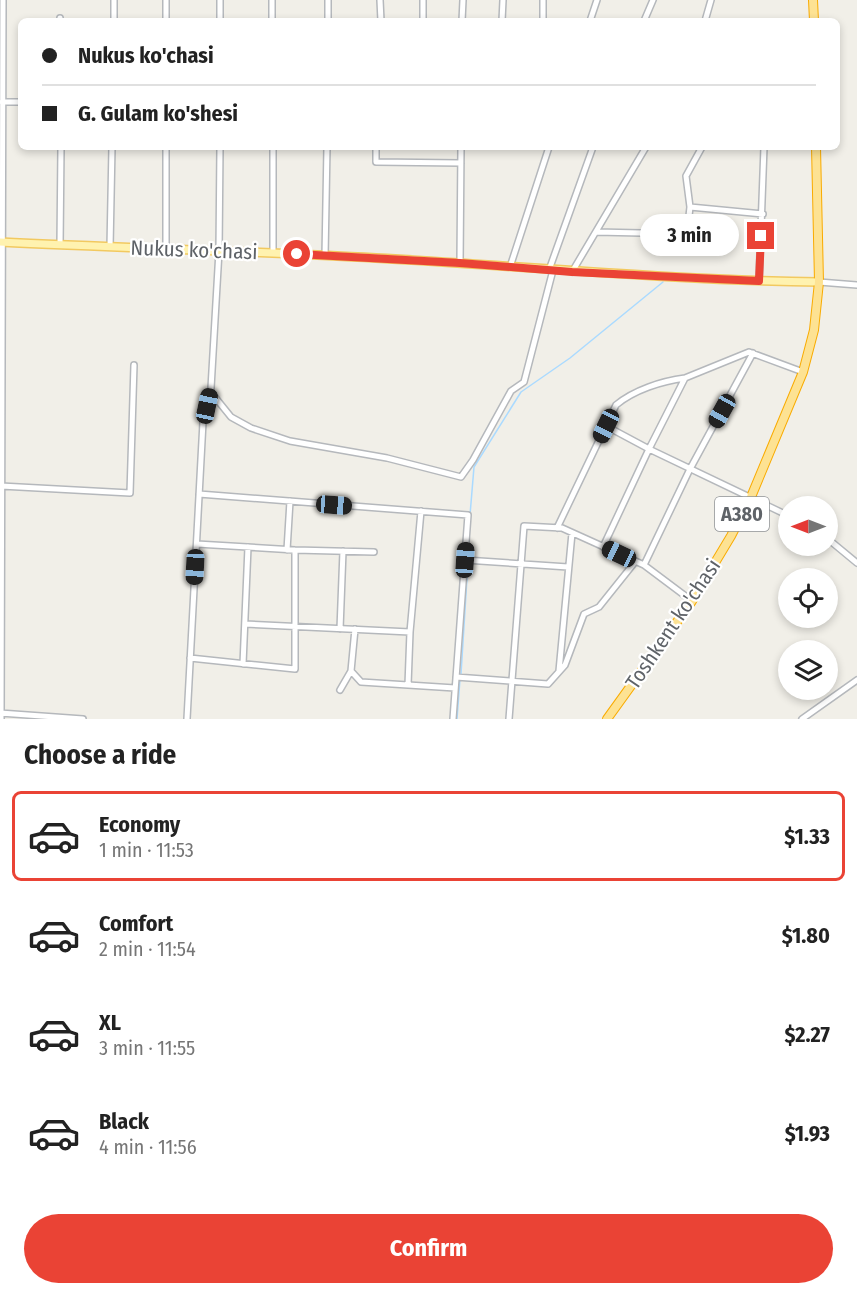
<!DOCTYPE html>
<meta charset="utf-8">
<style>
body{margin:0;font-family:"Fira Sans Condensed",sans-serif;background:#f2f2f2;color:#222;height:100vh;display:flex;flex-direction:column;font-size:22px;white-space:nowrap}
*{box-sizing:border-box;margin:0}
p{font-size:20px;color:#767676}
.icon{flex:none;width:33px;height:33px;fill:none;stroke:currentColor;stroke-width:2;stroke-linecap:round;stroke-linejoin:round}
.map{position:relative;height:719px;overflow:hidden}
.panel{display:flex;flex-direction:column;background:#fff;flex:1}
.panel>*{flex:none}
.hud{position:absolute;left:18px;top:18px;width:822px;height:132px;border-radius:9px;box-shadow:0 3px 9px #0003;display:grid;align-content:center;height:132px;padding:0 24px;background:#fff}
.needle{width:39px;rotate:270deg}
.buttons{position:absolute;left:778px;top:496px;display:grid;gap:12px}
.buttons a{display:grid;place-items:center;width:60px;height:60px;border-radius:50%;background:#fff;box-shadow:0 3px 9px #0003;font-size:30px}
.end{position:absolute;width:27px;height:27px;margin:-14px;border:8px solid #ea4335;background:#fff;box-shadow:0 0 0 3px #fff}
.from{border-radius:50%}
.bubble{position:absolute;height:42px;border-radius:21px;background:#fff;box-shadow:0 3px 9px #0003;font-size:20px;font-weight:700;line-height:42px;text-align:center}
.car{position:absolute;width:18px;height:36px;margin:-18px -9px;border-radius:8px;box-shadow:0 0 4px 2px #0007;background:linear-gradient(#222 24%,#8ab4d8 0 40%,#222 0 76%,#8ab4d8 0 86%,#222 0)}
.hud b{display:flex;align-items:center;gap:21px;height:57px;font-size:22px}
.hud b+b{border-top:2px solid #e0e0e0}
.hud i{width:15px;height:15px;background:#222}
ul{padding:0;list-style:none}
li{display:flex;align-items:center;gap:18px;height:90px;margin:0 12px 9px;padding:0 12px;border:3px solid transparent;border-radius:9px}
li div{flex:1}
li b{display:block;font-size:22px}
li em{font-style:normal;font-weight:700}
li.on{border-color:#ea4335}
li>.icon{width:54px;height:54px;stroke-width:1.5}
h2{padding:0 24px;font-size:27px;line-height:72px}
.cta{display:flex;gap:12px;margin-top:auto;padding:12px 24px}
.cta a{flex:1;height:69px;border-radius:36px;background:#ea4335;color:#fff;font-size:24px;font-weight:700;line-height:69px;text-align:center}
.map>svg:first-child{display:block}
</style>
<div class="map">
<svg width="857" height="719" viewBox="0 0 857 719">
<rect width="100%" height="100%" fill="#f1efe8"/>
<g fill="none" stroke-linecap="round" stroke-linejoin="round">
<!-- stream -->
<path stroke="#aadaff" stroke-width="1.5" d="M 470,515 L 474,467 L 521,392 L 570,358 L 663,282
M 468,557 L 469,538
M 461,674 L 468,562
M 457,719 L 460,679"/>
<defs>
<path id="minor" d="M 272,0 L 272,21
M 380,0 L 381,21
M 423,0 L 423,21
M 60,18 L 60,21
M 114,21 L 114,0
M 166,21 L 166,0
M 220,21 L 220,0
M 328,21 L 328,0
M 462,21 L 463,0
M 502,21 L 503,0
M 543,21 L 543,0
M 590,21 L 597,0
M 644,21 L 653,0
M 705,21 L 711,0
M 2,102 L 21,102
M 166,147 L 166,249
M 273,147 L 273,253
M 376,147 L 376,162 L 461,163
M 690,207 L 686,176 L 702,147
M 596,232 L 687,234 L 690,207 L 763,214
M 60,245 L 61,147
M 110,247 L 112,147
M 325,256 L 327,147
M 460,263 L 461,147
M 510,267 L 549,147
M 549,270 L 593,147
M 572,272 L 646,147
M 759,281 L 764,147
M 819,282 L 857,285
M 210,391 L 231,417 L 251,428 L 290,441 L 387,458 L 461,477 L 473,460 L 511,391 L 524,382 L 553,270
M 606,426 L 649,449 L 789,516
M 1,486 L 130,493 L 134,365
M 199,494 L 468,515 L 453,719
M 557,528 L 616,405 C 634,390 662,381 685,378
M 828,539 L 857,563
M 197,544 L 295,550 L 374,552
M 603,547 L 649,449 L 685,378 L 749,352 L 803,372
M 287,550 L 290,501
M 465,560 L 568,567
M 644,565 L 690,469 L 753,353
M 245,624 L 410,632
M 340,629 L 343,551
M 190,658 L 295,669 L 295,550
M 243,664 L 248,547
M 351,671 L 361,682 L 455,688
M 559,671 L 572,533
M 456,677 L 548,684 L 565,665 L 584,614 L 599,607 L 635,562
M 408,685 L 410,632 L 421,511
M 340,690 L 351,671 L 355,629
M 0,713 L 83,719
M 1,719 L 3,0
M 187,719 L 203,422 L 211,388 L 219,251 L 220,147
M 509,719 L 524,526 L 562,528 L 644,565 L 692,601
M 802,719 L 857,680"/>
<path id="major" d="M 0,242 C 125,248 250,251 376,258 C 523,266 671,280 819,282"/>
<path id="highway" d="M 813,0 L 814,21
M 607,719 L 692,601 L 731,536 L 751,497 L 803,372 L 814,330 L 819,282 L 816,147"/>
</defs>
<!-- minor casing -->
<use href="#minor" stroke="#b5b8bc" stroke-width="8"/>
<!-- major casing -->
<use href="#major" stroke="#f2c960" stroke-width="10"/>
<!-- highway casing -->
<use href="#highway" stroke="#f9ab00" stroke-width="10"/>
<!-- minor -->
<use href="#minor" stroke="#fff" stroke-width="5"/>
<!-- major -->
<use href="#major" stroke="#fff2af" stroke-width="7"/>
<!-- highway -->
<use href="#highway" stroke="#fde293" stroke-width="8"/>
</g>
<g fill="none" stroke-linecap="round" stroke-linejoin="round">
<!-- route -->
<path stroke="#ea4335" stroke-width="8" d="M 297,254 L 460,263 L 572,272 L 759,281 L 761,236"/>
</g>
<g text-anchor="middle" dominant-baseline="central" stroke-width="4.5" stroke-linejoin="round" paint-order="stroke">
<!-- shield labels -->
<rect fill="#fff" stroke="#8f9295" stroke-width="1.5" x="715" y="497" width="54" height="34" rx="4.5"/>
<g font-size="20" font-weight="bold" fill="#5f6368">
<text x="742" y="514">A380</text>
</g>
<!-- street labels -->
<g font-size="21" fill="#5f6368" stroke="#fff">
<text transform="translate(194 250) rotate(2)">Nukus ko'chasi</text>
<text transform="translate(673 624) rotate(-56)">Toshkent ko'chasi</text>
</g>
</g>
</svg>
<div class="buttons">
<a><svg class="needle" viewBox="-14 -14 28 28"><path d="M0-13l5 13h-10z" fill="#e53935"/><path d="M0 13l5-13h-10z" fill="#767676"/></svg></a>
<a><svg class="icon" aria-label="locate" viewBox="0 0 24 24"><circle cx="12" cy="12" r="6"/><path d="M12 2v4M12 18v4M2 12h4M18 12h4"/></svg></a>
<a><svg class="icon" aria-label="layers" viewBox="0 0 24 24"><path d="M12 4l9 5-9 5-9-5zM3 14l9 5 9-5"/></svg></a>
</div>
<i class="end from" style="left:297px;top:254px"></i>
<i class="end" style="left:761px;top:236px"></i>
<div class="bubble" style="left:640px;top:214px;width:99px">3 min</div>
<i class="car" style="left:207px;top:406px;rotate:12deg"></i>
<i class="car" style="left:722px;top:411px;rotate:209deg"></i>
<i class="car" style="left:606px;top:426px;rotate:206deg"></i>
<i class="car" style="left:334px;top:505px;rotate:94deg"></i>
<i class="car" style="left:619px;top:554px;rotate:295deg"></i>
<i class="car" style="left:465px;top:560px;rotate:4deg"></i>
<i class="car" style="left:195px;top:567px;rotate:183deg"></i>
<div class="hud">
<b><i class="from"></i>Nukus ko'chasi</b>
<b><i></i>G. Gulam ko'shesi</b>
</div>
</div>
<section class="panel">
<h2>Choose a ride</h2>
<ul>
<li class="on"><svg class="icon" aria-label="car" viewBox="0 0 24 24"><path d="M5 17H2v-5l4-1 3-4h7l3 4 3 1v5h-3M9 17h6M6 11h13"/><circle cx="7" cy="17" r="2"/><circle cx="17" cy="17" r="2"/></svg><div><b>Economy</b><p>1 min · 11:53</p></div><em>$1.33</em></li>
<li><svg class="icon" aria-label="car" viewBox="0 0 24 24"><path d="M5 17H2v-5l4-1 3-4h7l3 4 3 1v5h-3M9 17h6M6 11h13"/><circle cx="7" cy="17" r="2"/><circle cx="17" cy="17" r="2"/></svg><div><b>Comfort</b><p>2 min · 11:54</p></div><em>$1.80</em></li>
<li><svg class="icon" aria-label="car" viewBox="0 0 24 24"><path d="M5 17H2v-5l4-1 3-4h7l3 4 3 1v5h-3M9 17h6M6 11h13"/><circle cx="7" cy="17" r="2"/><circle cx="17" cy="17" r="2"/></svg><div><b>XL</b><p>3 min · 11:55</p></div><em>$2.27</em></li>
<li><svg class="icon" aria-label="car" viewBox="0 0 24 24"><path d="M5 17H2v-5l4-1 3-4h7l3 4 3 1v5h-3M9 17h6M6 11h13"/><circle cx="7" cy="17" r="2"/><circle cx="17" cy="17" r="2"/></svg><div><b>Black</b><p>4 min · 11:56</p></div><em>$1.93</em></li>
</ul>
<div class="cta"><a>Confirm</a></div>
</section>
